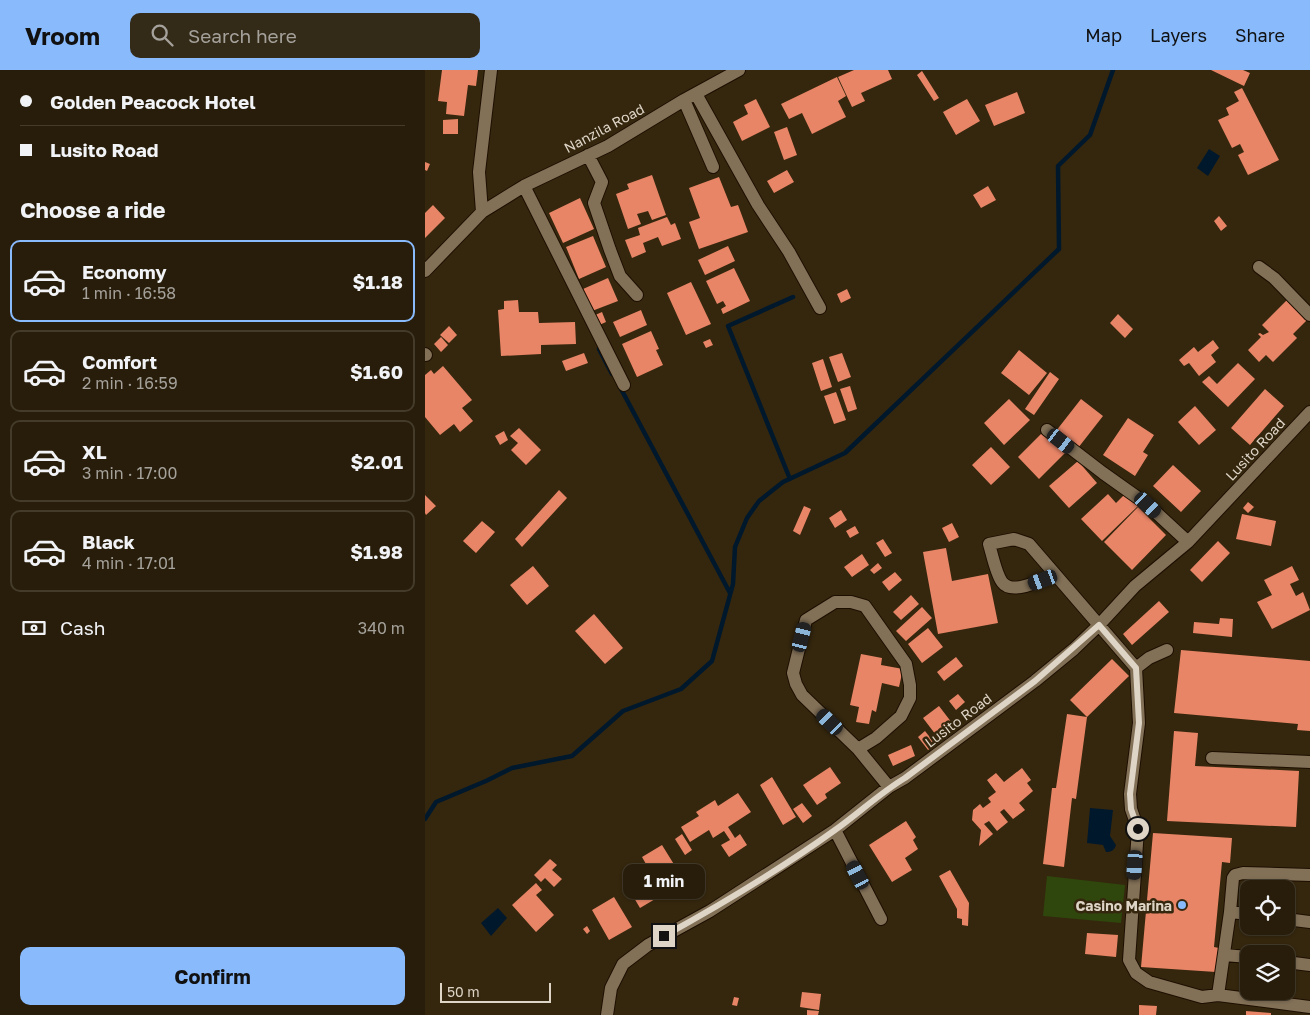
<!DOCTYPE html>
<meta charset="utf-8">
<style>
body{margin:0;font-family:"Golos Text",sans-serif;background:#342a18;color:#f1f3f6;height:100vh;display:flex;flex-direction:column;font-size:19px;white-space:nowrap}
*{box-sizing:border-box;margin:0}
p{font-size:16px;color:#a5a29c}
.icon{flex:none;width:28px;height:28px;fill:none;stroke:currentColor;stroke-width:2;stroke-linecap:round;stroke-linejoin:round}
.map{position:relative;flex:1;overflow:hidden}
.panel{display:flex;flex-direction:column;background:#281d0a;width:425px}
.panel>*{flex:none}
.guide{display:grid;align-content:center;height:110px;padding:0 20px;background:#281d0a}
.buttons{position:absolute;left:815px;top:810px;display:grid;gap:10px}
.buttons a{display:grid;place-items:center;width:55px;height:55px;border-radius:10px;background:#281d0a;box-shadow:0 1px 4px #0004,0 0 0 1px #443b2b;font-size:25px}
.scale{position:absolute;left:15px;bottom:12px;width:111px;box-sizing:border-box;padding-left:5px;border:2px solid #ded5c7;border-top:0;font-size:14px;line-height:18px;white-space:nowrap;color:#ded5c7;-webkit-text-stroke:4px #35270e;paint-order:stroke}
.end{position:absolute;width:22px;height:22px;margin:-11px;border:6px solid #ded5c7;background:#111;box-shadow:0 0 0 2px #111}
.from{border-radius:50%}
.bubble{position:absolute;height:35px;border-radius:10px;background:#281d0a;box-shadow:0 1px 4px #0004,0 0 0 1px #443b2b;font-size:16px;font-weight:700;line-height:35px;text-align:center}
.car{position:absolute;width:15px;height:30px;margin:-15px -8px;border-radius:6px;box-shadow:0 0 4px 1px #0007;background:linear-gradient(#222 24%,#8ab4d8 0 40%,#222 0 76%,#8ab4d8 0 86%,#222 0)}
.guide b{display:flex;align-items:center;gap:18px;height:48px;font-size:19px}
.guide b+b{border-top:1px solid #443b2b}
.guide i{width:12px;height:12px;background:#f1f3f6}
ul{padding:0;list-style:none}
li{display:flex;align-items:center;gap:15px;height:82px;margin:0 10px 8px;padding:0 10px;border:2px solid #443b2b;border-radius:10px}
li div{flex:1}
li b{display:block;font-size:19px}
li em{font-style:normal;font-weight:700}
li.selected{border-color:#88bafc}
li>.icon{width:45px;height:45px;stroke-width:1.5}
h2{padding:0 20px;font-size:22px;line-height:60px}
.pay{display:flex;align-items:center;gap:12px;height:55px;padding:0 20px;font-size:19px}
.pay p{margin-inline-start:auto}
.primary-button{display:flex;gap:10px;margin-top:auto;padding:10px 20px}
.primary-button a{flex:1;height:58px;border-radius:10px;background:#88bafc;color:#111;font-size:20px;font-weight:700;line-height:58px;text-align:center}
header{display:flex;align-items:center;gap:30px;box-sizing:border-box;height:70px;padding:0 25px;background:#88bafc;color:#111}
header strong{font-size:24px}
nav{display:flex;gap:28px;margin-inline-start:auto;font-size:18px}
.search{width:350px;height:45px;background:#342a18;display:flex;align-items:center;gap:12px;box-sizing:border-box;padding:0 18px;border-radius:10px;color:#a5a29c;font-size:19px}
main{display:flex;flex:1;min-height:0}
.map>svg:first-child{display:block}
</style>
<header>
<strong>Vroom</strong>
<div class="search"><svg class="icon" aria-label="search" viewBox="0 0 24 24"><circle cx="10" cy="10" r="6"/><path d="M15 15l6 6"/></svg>Search here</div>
<nav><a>Map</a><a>Layers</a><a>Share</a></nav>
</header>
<main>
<section class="panel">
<div class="guide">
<b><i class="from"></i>Golden Peacock Hotel</b>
<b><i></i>Lusito Road</b>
</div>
<h2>Choose a ride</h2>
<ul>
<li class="selected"><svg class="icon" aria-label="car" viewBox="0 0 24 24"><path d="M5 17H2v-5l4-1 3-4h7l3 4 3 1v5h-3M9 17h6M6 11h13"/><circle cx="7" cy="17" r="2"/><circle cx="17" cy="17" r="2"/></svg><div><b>Economy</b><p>1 min · 16:58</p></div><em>$1.18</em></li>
<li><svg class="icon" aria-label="car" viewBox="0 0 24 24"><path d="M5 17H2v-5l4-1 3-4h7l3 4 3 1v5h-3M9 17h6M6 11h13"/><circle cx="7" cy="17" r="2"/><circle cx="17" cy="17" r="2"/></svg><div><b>Comfort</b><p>2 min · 16:59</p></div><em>$1.60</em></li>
<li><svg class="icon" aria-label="car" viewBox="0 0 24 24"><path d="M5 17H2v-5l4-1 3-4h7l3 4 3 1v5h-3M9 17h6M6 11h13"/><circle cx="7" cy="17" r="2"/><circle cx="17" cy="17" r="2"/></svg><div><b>XL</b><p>3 min · 17:00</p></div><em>$2.01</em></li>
<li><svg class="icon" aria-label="car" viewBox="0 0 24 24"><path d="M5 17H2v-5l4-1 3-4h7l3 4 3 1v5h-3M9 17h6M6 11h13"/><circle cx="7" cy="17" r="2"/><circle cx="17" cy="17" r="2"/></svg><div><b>Black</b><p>4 min · 17:01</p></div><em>$1.98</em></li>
</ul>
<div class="pay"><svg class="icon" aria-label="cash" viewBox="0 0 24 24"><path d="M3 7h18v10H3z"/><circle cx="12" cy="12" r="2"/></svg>Cash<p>340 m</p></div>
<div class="primary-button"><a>Confirm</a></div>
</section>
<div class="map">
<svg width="885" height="945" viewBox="0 0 885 945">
<rect width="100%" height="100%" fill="#35270e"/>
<!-- green -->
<path fill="#2f460d" d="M 622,806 L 700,815 L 696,853 L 618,846 Z"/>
<!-- water -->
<path fill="#00182c" d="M 784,79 L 795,86 L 783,106 L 772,98 Z
M 665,738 L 688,740 L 685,766 L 691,775 C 689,781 686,782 681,782 L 678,775 L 662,773 Z
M 73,838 L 82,848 L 66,866 L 56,853 Z"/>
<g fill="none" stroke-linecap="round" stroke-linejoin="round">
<!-- stream -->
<path stroke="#00182c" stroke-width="4.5" d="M 174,279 L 187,304
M 195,317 L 305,523
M 365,409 L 303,256 L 368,227
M 0,749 L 11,732 L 61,711 L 87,698 L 147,686 L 198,641 L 256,619 L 287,591 L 308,514 L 310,477 L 322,448 L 334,431 L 358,412 L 420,383 L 634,179 L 633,96 L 665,65 L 688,0"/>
</g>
<!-- building -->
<path fill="#e88567" d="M 17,0 L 53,0 L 51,16 L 43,15 L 39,46 L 21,44 L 22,32 L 13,31 Z
M 429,0 L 463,0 L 467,9 L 436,23 L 440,31 L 427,37 L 413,7 Z
M 786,0 L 818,0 L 825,3 L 819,16 Z
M 497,1 L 514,28 L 509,31 L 492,5 Z
M 412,7 L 421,26 L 413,31 L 421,47 L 387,64 L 377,43 L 364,49 L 356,34 Z
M 817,18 L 854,90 L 823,105 L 813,85 L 819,82 L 815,74 L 807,78 L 793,50 L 804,45 L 801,38 L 814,31 L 809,22 Z
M 592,22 L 600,43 L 569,56 L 560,35 Z
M 331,29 L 345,57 L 317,71 L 308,52 L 323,44 L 319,35 Z
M 542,29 L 555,51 L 531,65 L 518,42 Z
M 33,49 L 33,64 L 18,64 L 18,50 Z
M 362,57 L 372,85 L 359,90 L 349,62 Z
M 0,92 L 5,94 L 2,101 L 0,100 Z
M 362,100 L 369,112 L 349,123 L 342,111 Z
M 227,105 L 241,145 L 227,150 L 223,141 L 212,144 L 216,154 L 203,159 L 191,124 L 204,119 L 202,114 Z
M 294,107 L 306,137 L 313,135 L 323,162 L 274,179 L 264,152 L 275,148 L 264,118 Z
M 563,116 L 571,130 L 556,138 L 548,125 Z
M 155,128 L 169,159 L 138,173 L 124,143 Z
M 8,135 L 20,148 L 0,168 L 0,143 Z
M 794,146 L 802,156 L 796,161 L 789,151 Z
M 242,147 L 246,155 L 250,153 L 256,169 L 237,176 L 233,167 L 218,173 L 221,182 L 207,188 L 200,170 L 215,165 L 213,158 Z
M 168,166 L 181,197 L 154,209 L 141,177 Z
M 303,176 L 310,191 L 280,205 L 273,190 Z
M 309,198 L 325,231 L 298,244 L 296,239 L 301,236 L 298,231 L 292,234 L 281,211 Z
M 183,208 L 193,231 L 167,241 L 158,219 Z
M 266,212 L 286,254 L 261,265 L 242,223 Z
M 422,219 L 426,228 L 416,233 L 412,224 Z
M 863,229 L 883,249 L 868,264 L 872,268 L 848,292 L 841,285 L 834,292 L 823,280 L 836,267 L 833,264 L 835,263 L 838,265 L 844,262 L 837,255 Z
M 93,230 L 94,242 L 113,242 L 114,253 L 150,252 L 151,274 L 116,275 L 116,284 L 76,286 L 73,240 L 79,239 L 79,231 Z
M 216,240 L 222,255 L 195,267 L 188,252 Z
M 177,242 L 181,252 L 172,256 L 168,246 Z
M 693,244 L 708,259 L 700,268 L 685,253 Z
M 24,256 L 32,265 L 24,273 L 15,265 Z
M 226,261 L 234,279 L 231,280 L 238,295 L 212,307 L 197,274 Z
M 16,267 L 23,275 L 16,282 L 9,274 Z
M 285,269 L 288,275 L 281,278 L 278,272 Z
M 788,270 L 794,278 L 786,285 L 791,292 L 774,306 L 764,293 L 759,296 L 754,290 L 769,277 L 773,282 Z
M 594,280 L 622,303 L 604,325 L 576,303 Z
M 159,283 L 163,293 L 141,301 L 137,291 Z
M 417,283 L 426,307 L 413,312 L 404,287 Z
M 398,289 L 407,317 L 396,321 L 387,293 Z
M 813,293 L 830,309 L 803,337 L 777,312 L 784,306 L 792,314 Z
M 18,296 L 47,330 L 37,338 L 48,351 L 35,362 L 29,354 L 15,365 L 0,347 L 0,305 L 6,300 L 9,304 Z
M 625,302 L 634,309 L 609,345 L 600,339 Z
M 425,316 L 432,339 L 423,342 L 415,319 Z
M 840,319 L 859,336 L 825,375 L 806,358 Z
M 411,322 L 421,350 L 409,354 L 399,326 Z
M 584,329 L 605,350 L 579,375 L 559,353 Z
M 656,329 L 678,346 L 653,378 L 631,361 Z
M 770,336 L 791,360 L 774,375 L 753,352 Z
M 703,348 L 729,365 L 718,382 L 723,385 L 710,406 L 678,385 Z
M 94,358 L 116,380 L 101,395 L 86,380 L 93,373 L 85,366 Z
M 79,361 L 83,370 L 75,375 L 70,366 Z
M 619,361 L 640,383 L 614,409 L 593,387 Z
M 566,377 L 585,397 L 566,415 L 547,395 Z
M 653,391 L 672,413 L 644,438 L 624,416 Z
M 748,395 L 776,421 L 756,442 L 728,416 Z
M 134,420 L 142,428 L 97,477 L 90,469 Z
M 701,423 L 713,436 L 677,471 L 656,449 L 683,424 L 691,433 Z
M 0,425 L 11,436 L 1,445 L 0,443 Z
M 823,432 L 829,437 L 823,443 L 818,438 Z
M 379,436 L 386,439 L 375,465 L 368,461 Z
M 713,437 L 741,465 L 707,500 L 679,472 Z
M 416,440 L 422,450 L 410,458 L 404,448 Z
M 817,444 L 851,451 L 846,476 L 811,469 Z
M 57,451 L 70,462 L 51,483 L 38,471 Z
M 527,453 L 534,467 L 524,472 L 517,458 Z
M 430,456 L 434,463 L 425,468 L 421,461 Z
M 458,469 L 467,483 L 460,487 L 451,473 Z
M 793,471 L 805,483 L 777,512 L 765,500 Z
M 521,478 L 527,511 L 563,504 L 573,553 L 513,564 L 498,482 Z
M 437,484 L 444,495 L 427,507 L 419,497 Z
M 453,493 L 457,498 L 449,504 L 445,500 Z
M 108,496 L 124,516 L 102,535 L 85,515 Z
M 867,496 L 874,510 L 865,514 L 871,526 L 878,522 L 885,540 L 847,559 L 832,532 L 847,525 L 839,510 Z
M 470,502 L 477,510 L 464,521 L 457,512 Z
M 486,525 L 494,534 L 476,550 L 468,542 Z
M 734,531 L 744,542 L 707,575 L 698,564 Z
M 497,537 L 507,548 L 481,571 L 471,561 Z
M 169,544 L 198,578 L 180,594 L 150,561 Z
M 795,548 L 808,549 L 807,567 L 768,563 L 769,552 L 794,554 Z
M 503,558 L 518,577 L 497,593 L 483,574 Z
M 756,580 L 885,591 L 885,661 L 872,660 L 873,654 L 749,643 Z
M 436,584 L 457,588 L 456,595 L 478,599 L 474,617 L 457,613 L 451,642 L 447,640 L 444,654 L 431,652 L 434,637 L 425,635 Z
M 531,587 L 538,596 L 519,611 L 512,602 Z
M 687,589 L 704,606 L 662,647 L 651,729 L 647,728 L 639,797 L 618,794 L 627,718 L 631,718 L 642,644 L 662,647 L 645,630 Z
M 533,624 L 540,632 L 531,640 L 524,631 Z
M 514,636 L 527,653 L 511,665 L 498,648 Z
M 500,661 L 511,675 L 503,680 L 493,667 Z
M 749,661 L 773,663 L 770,696 L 874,701 L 871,757 L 742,751 Z
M 486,675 L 490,686 L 468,696 L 463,685 Z
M 405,697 L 416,713 L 400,724 L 402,728 L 392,735 L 378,715 Z
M 597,698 L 606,710 L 602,713 L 608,721 L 594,733 L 600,740 L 588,749 L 579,739 L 575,742 L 583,752 L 572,761 L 564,751 L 559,754 L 568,764 L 554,776 L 556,760 L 547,750 L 548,740 L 555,734 L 558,738 L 566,732 L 563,728 L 571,722 L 562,710 L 571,703 L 579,712 Z
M 347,707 L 371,747 L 358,755 L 335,715 Z
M 313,723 L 326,742 L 303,757 L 310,768 L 315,764 L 322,775 L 304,787 L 296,775 L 305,770 L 299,761 L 288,768 L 284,760 L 265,772 L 256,757 L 274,746 L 271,742 L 290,730 L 293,736 Z
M 377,733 L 387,746 L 378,753 L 368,739 Z
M 481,751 L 491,767 L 488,770 L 493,779 L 480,788 L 487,800 L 467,812 L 444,775 Z
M 728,763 L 807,768 L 805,793 L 797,792 L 789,877 L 794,878 L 791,902 L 716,897 Z
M 257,764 L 267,780 L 260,785 L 250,769 Z
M 237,775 L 250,796 L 232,807 L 242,822 L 215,838 L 202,816 L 208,812 L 203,805 L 221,794 L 217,787 Z
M 125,789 L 132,795 L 127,800 L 137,809 L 129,817 L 120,808 L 116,812 L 109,805 Z
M 525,800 L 544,833 L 543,856 L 537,855 L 537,849 L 532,848 L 532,839 L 514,806 Z
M 111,813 L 117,820 L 111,825 L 129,845 L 111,862 L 87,835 Z
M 189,827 L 207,857 L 184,870 L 167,840 Z
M 162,856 L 165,861 L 162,864 L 158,859 Z
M 662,863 L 693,865 L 691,887 L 660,884 Z
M 377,922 L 396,924 L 394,940 L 375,937 Z
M 309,927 L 314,928 L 312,936 L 307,935 Z
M 714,935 L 732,936 L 731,945 L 714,945 Z
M 382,940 L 394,941 L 393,945 L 382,945 Z
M 821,941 L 846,943 L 846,945 L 821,945 Z"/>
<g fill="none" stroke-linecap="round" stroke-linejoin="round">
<defs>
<path id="minor" d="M 271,24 L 333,135 L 364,182 L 395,238
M 259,30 L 288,97
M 163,85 L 177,112 L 169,133 L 185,180 L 195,206 L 212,225
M 99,116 L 199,315
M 57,142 L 99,116 L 183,76 L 259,30 L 314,0
M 834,197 L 849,208 L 885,245
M 0,201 L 57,142 L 54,102 L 66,0
M 0,284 L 1,285
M 622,360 L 678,403 L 723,435 L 763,472
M 629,504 C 617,510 587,526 577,512 C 571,504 567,484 564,474 L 589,469 L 604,474 L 711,598 L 714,653 L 705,724 L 706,739 L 713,759 L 704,890 L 711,903 L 724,912 L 777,927 L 793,925 L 805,842 L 808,808 L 810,805 L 818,803 L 885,805
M 711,598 L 724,588 L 742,580
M 433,679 L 451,668 L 476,646 L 485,628 L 485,615 L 481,594 L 440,536 L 426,532 L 410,532 L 381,550 L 368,603 L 371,614 L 377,625 L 433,679 L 464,717
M 787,688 L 885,692
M 410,760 L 456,849
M 805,842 L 824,844
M 861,849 L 885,852
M 799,885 L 824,887
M 861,892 L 885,895
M 793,925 L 885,937
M 182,945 L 186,918 L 198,894 L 223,875 L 285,841 L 410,760 L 464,717 L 480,708 L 610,611 L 649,579 L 674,555 L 710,516 L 763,472 L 885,342"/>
</defs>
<!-- minor casing -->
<use href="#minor" stroke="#1d0f00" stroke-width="14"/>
<!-- minor -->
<use href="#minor" stroke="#827057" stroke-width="12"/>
</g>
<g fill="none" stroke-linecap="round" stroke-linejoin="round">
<!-- route -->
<path stroke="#ded5c7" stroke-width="6" d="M 239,866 C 297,834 356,799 410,760 C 434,743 455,723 480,708 L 610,611 L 674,555 L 711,598 L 714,653 L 705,724 L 706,739 L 713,759"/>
</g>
<!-- markers -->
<circle fill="#88bafc" stroke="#35270e" stroke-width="2" cx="757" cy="835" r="5"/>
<g text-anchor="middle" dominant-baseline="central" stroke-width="5" stroke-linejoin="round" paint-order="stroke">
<!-- street labels -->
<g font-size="14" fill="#ded5c7" stroke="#35270e">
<text transform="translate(179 58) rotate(-28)">Nanzila Road</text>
<text transform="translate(830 379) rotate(-47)">Lusito Road</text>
<text transform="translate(533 650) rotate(-37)">Lusito Road</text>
</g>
<!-- poi labels -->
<g font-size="14" font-weight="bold" fill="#ded5c7" stroke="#35270e" text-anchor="end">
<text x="747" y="835">Casino Marina</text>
</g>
</g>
</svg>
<div class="buttons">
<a><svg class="icon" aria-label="locate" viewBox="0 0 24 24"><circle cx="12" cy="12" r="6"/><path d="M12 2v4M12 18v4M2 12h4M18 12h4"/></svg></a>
<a><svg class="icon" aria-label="layers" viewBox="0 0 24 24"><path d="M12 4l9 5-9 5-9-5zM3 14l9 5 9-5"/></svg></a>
</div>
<div class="scale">50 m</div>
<i class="end from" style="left:713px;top:759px"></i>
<i class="end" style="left:239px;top:866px"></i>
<div class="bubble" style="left:198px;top:794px;width:82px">1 min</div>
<i class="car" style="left:636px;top:371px;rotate:128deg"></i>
<i class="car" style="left:723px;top:435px;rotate:133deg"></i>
<i class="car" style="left:618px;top:510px;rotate:250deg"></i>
<i class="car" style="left:377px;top:567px;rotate:14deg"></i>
<i class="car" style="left:405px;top:652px;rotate:314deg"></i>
<i class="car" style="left:710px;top:795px;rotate:184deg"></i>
<i class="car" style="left:433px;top:805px;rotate:332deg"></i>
</div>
</main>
